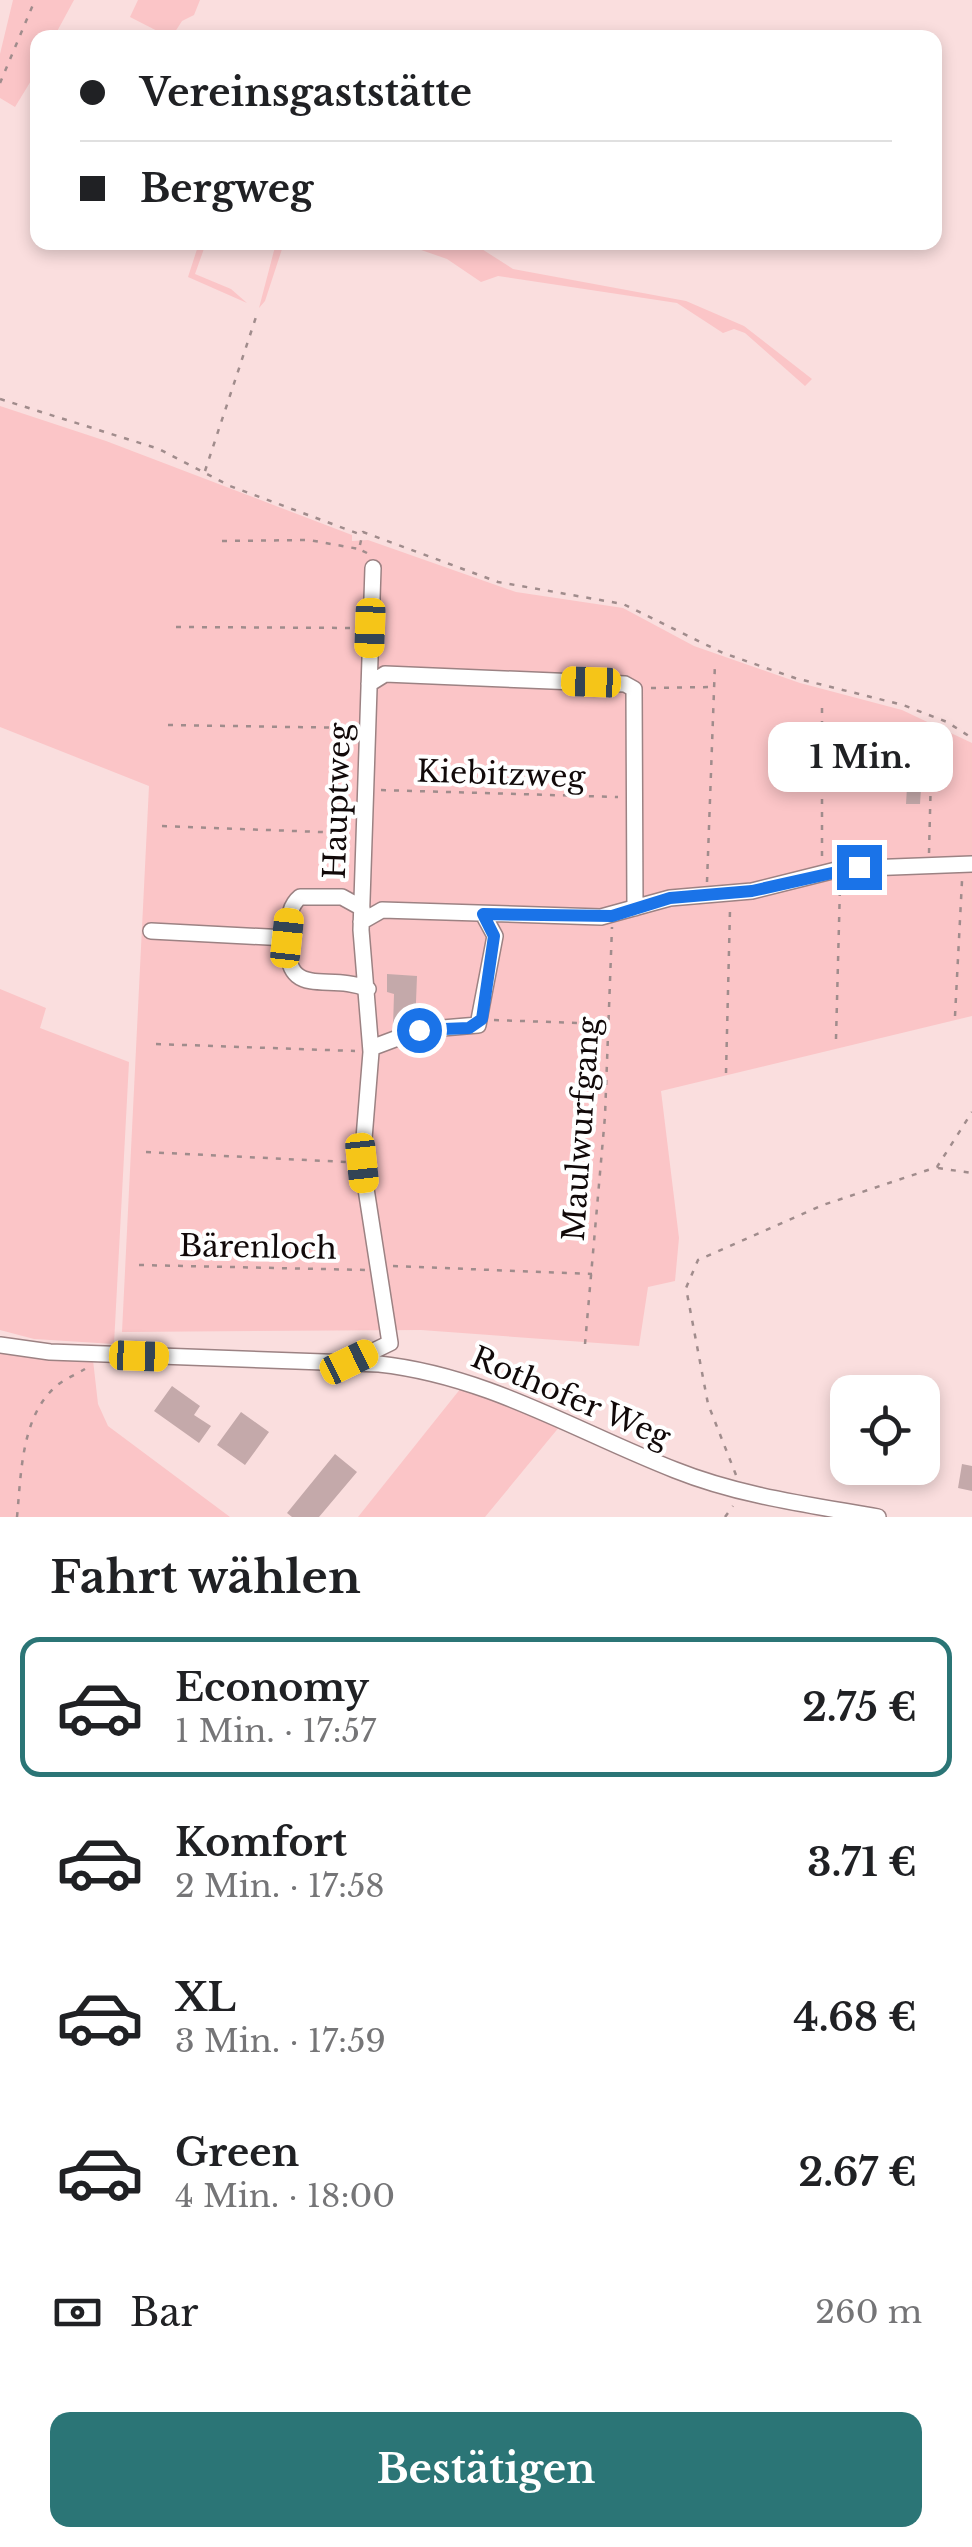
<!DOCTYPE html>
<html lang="de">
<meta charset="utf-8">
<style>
body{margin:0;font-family:"Libre Baskerville",serif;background:#f2f2f2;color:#202124;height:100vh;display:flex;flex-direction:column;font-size:38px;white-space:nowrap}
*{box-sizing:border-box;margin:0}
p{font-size:32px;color:#757577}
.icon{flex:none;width:55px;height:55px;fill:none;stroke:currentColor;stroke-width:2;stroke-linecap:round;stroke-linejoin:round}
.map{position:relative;height:1517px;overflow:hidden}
.panel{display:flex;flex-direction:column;background:#fff;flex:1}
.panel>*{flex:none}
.banner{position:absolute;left:30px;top:30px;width:912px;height:220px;border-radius:20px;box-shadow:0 5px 15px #0003;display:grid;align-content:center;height:220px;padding:0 50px;background:#fff}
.controls{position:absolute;left:830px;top:1375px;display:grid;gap:20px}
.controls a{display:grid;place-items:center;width:110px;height:110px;border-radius:20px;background:#fff;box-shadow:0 5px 15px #0003;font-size:50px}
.end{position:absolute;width:45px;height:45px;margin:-22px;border:12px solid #1a73e8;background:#fff;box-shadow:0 0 0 5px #fff}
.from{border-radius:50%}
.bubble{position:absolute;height:70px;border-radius:20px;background:#fff;box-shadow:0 5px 15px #0003;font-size:32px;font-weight:700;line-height:70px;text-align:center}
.car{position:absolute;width:30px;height:60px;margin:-30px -15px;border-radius:12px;box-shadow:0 0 8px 2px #0007;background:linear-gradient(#f5c518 24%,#345 0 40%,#f5c518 0 76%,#345 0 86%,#f5c518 0)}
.banner b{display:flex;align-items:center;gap:35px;height:95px;font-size:38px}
.banner b+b{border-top:2px solid #e0e0e0}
.banner i{width:25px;height:25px;background:#202124}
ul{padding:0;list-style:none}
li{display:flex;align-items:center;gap:30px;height:140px;margin:0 20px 15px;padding:0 30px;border:5px solid transparent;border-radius:20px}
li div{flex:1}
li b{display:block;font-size:38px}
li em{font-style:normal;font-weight:700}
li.active{border-color:#2b7576}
li>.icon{width:90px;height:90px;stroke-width:1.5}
h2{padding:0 50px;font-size:45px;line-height:120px}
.pay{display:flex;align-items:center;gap:25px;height:110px;padding:0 50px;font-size:38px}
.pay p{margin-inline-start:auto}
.primary-button{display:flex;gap:20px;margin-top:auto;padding:20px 50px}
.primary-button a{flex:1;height:115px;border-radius:20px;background:#2b7576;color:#fff;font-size:40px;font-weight:700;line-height:115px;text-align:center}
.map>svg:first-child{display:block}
</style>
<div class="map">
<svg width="972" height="1517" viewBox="0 0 972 1517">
<rect width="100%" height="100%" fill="#fadede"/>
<!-- green -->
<path fill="#fbc5c7" d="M 13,0 L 74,0 L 54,37 L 38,38 L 37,71 L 15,107 L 0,98 L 0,54 Z
M 138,0 L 200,0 L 194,15 L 182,21 L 171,38 L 130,17 Z
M 199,243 L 206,243 L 195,274 L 231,289 L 247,303 L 188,277 Z
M 276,243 L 284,243 L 265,301 L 259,308 Z
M 401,243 L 474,244 L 513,269 L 686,301 L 744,326 L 812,379 L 805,386 L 745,333 L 734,329 L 723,333 L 677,303 L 498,276 L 481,282 L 447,259 Z
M 0,406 L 106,441 L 352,535 L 352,541 L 368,540 L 516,592 L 623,608 L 694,646 L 800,683 L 902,710 L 972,743 L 972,1016 L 661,1091 L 679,1238 L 675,1281 L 648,1287 L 639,1346 L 421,1330 L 122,1332 L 149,786 L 0,727 Z
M 0,989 L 46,1008 L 40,1028 L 129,1062 L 114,1344 L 34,1339 L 0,1330 Z
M 0,1349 L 93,1360 L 98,1404 L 108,1426 L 230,1517 L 0,1517 Z
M 461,1388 L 477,1389 L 560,1426 L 485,1517 L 358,1517 Z"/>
<!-- building -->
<path fill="#c4a9aa" d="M 907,787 L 921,789 L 920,804 L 906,804 Z
M 387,974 L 417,976 L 415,1028 L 393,1027 L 394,994 L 387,992 Z
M 172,1386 L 200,1406 L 194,1415 L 211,1426 L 199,1443 L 154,1411 Z
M 241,1412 L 269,1432 L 245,1465 L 217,1445 Z
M 335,1454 L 357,1472 L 319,1517 L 292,1517 L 287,1513 Z
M 962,1464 L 972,1466 L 972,1491 L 958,1488 Z"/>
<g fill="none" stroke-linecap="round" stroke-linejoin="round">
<defs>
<path id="minor" d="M 369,684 L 385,674 L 625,684 L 634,689 L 635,908
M 362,908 L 342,897 L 300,897 C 289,906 289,919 288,933 C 282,1004 327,971 368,989
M 361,922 L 382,910 L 601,917 L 670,898 L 752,891 L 840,869 L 972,864
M 151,931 L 287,938
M 371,1048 L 419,1030 L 478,1025 L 495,936 L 483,914
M 0,1345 L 50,1352 L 379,1364 C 488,1376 575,1431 675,1470 C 740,1496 810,1505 878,1517
M 353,1361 L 390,1343 L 362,1163 L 371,1052 L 361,930 L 373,568"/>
</defs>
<!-- minor casing -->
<use href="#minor" stroke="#9c8283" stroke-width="18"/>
<!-- path -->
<path stroke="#a08c8c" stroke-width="2.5" stroke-dasharray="5 8" stroke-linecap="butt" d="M 0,83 L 35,0
M 0,399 L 159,449 L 230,486 L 362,535
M 205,471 L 257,314
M 222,541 L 309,540 L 359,549
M 367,553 L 359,549 L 363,532 L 498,582 L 623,604 L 723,653 L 795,678 L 903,705 L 947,722 L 972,738
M 176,627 L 358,628
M 651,688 L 713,687
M 168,725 L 355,728
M 381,790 L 618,797
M 162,826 L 347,833
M 929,853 L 932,734
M 822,856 L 822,701
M 707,882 L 715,663
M 955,1016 L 962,881
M 494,1020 L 605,1024
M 836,1039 L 840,886
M 156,1044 L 355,1051
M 726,1073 L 730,910
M 146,1152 L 346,1162
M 938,1168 L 972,1173
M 139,1265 L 366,1270
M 393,1266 L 592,1274
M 585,1344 L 605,1116 L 612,927
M 736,1475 L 708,1404 L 686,1288 L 698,1260 L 823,1205 L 937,1167 L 972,1112
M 17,1517 C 21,1476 21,1421 52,1390 C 60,1381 75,1375 85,1369
M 725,1517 L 733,1506"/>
<!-- minor -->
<use href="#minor" stroke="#fff" stroke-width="15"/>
</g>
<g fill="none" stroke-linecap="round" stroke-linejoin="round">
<!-- route -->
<path stroke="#1a73e8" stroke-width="12" d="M 419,1030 L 469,1028 L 482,1019 L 494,936 L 483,914 L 612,916 L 670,898 L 752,891 L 859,867"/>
</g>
<g text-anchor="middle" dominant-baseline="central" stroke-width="8" stroke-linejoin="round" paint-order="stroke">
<!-- street labels -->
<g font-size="30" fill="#110909" stroke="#fff">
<text transform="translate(501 774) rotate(2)">Kiebitzweg</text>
<text transform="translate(337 801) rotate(-88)">Hauptweg</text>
<text transform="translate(581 1129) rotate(-86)">Maulwurfgang</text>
<text transform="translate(258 1247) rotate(1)">Bärenloch</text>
<text transform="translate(571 1397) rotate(23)">Rothofer Weg</text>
</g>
</g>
</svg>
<div class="controls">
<a><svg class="icon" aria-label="locate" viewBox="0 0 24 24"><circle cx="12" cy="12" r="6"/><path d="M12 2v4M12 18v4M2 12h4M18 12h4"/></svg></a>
</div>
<i class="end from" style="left:419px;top:1030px"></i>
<i class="end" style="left:859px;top:867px"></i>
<div class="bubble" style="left:768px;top:722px;width:185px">1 Min.</div>
<i class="car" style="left:370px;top:628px;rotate:182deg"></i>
<i class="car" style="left:591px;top:682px;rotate:272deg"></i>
<i class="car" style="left:287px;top:938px;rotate:6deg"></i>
<i class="car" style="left:362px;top:1163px;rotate:174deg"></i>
<i class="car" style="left:139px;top:1356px;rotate:92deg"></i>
<i class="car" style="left:349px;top:1362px;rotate:64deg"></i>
<div class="banner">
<b><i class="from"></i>Vereinsgaststätte</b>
<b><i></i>Bergweg</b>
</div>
</div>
<section class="panel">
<h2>Fahrt wählen</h2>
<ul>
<li class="active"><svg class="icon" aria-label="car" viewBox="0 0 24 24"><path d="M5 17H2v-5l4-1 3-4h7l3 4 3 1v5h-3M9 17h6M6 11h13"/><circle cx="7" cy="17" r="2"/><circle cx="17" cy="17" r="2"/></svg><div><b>Economy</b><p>1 Min. · 17:57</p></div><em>2.75 €</em></li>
<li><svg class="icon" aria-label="car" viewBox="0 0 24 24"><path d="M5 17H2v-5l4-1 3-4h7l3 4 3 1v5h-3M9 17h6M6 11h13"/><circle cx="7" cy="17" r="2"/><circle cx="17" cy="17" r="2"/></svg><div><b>Komfort</b><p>2 Min. · 17:58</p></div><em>3.71 €</em></li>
<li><svg class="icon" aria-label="car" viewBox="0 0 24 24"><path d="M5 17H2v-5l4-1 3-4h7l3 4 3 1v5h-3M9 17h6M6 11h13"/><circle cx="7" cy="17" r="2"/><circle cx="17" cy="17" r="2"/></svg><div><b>XL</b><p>3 Min. · 17:59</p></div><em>4.68 €</em></li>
<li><svg class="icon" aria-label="car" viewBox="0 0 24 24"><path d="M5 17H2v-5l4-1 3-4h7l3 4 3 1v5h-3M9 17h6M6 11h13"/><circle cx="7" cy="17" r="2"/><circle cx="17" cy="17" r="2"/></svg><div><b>Green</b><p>4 Min. · 18:00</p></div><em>2.67 €</em></li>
</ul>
<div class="pay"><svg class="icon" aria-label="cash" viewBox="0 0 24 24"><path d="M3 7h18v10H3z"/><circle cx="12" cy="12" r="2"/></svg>Bar<p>260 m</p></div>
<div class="primary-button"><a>Bestätigen</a></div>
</section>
